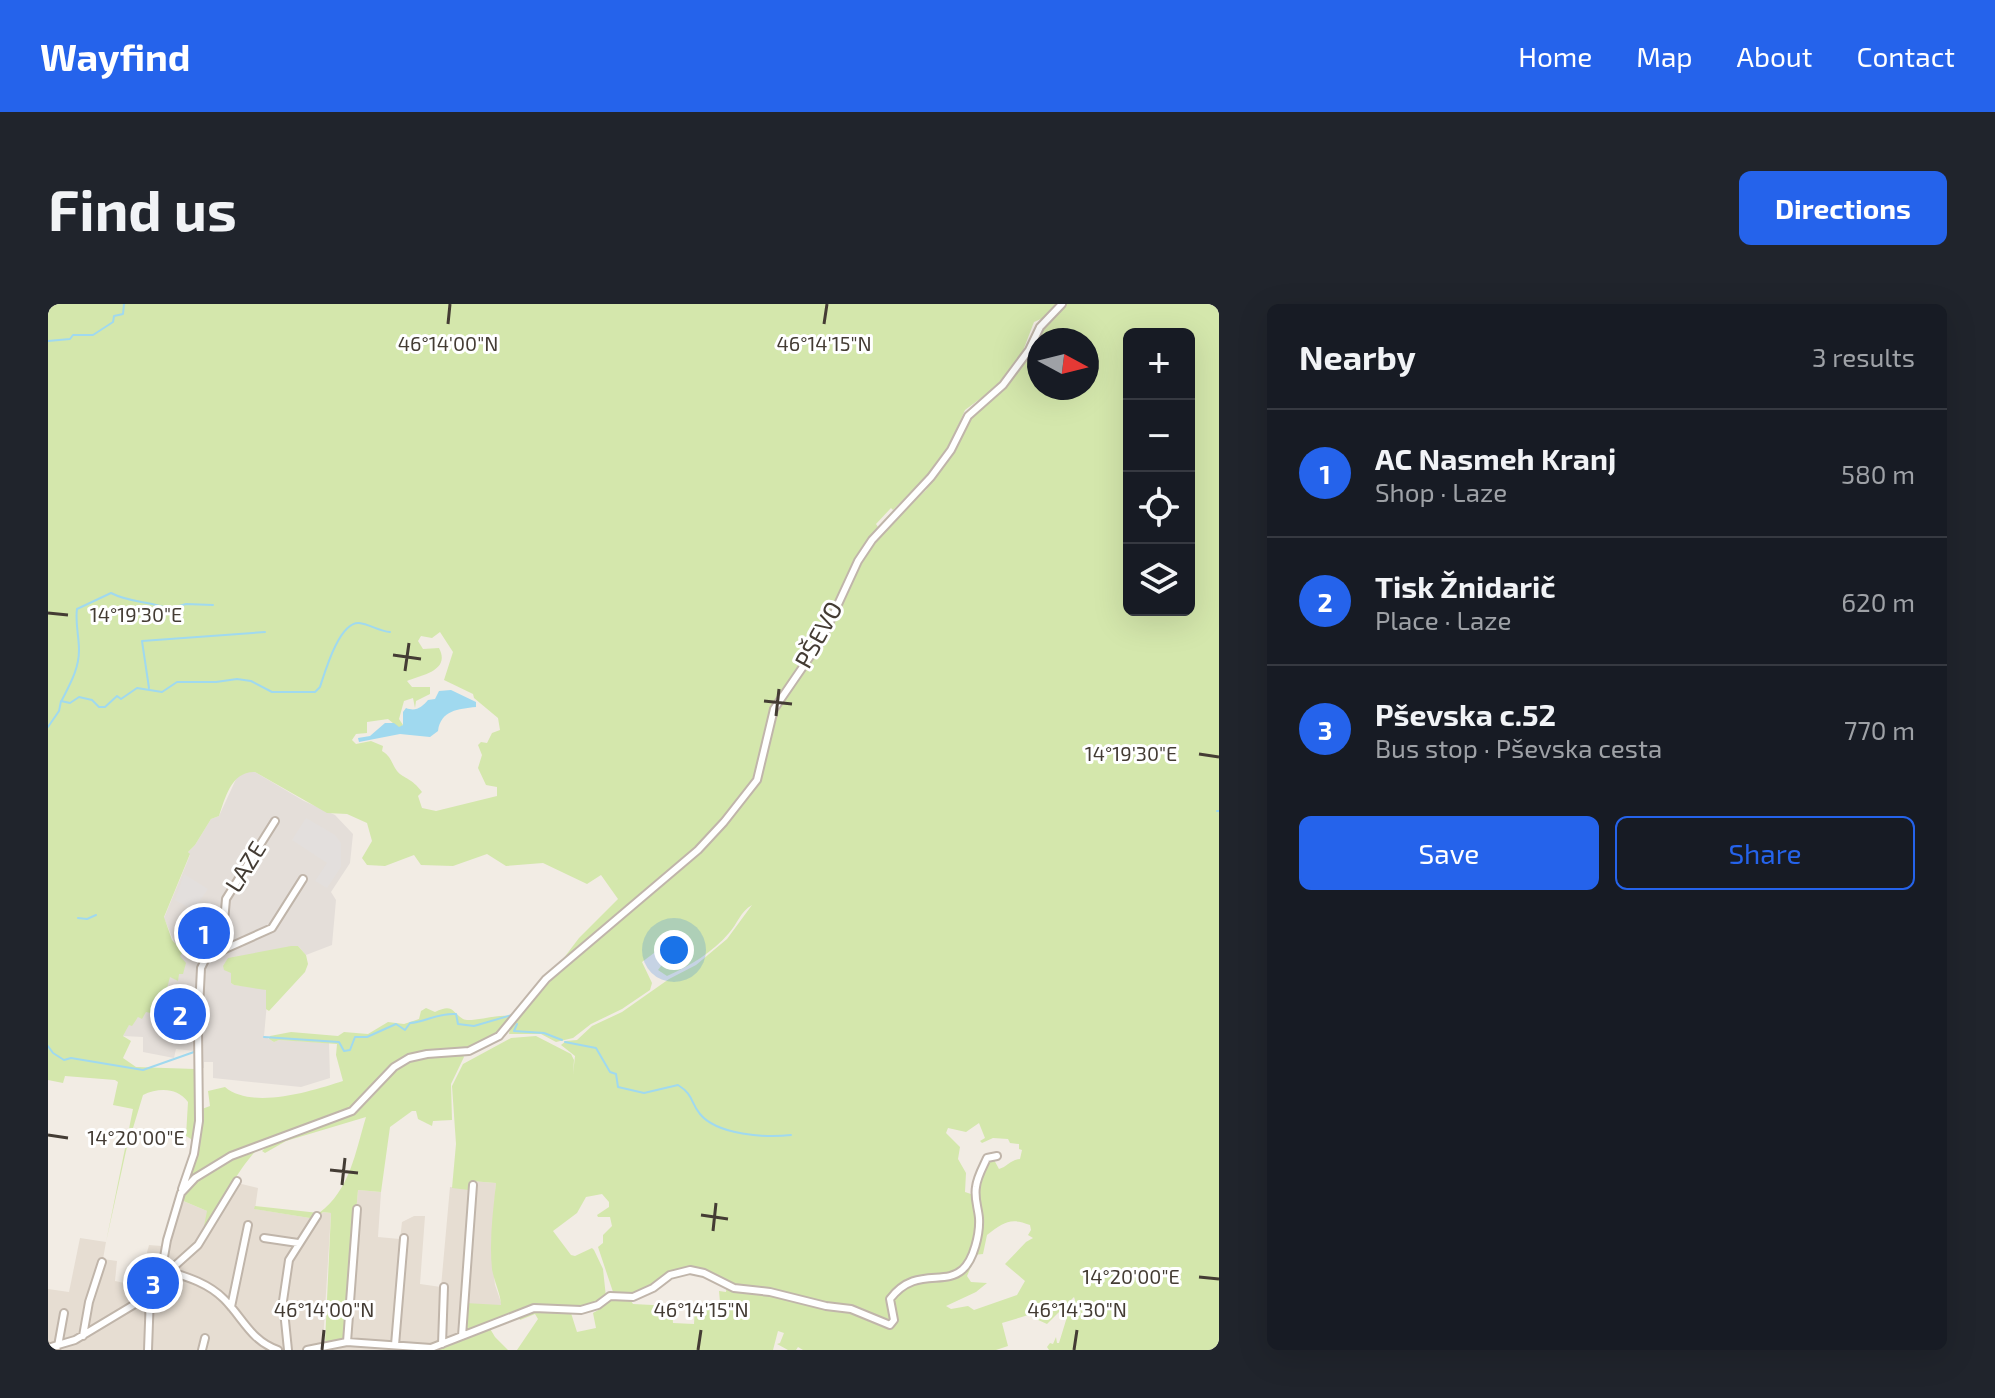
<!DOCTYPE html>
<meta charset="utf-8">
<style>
:root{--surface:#171b24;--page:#20242c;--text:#f1f3f6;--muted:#9ea1a6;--line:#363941;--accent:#2563eb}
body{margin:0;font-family:"Exo 2",sans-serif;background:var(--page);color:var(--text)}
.controls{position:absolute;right:24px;top:24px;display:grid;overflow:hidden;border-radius:12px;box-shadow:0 8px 32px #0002}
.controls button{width:72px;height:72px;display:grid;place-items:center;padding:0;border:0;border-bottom:2px solid var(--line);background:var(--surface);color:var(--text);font:40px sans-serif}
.compass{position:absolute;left:979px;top:24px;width:72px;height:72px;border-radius:50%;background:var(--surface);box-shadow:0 8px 32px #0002;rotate:97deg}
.you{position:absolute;left:626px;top:646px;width:28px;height:28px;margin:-20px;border:6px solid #fff;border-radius:50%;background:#1a73e8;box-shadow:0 0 0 12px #1a73e833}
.badge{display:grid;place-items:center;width:52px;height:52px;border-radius:50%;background:var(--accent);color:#fff;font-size:26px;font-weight:700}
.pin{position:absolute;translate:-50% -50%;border:4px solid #fff;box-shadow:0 2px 8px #0006}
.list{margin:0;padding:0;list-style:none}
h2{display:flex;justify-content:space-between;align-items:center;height:104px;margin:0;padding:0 32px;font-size:34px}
h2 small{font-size:26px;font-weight:400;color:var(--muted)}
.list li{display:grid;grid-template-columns:52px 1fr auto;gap:24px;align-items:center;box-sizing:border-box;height:128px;padding:0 32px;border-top:2px solid var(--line)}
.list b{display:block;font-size:30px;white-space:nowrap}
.list p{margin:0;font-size:26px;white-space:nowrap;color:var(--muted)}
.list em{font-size:26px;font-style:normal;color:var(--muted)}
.actions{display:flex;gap:16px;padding:24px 32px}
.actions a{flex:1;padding:18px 0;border:2px solid var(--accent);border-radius:12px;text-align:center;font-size:28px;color:var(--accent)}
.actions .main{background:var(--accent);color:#fff}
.icon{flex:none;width:44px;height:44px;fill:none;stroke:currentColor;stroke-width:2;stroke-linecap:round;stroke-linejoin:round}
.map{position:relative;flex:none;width:1171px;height:1046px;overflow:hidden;border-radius:12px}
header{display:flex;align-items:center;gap:48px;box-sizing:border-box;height:112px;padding:0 40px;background:var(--accent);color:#fff}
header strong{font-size:38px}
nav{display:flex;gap:44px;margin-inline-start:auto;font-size:28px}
.intro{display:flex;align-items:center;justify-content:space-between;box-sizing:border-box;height:192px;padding:0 48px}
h1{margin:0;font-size:56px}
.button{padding:20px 36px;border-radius:12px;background:var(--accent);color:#fff;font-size:28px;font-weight:700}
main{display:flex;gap:48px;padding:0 48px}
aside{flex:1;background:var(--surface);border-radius:12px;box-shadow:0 8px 32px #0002}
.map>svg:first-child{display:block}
.residential{fill:#e6ddd2}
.industrial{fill:#e4ded9}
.green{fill:#d4e7ac;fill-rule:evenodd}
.parking{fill:#e3dfdd}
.water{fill:#a0d9ef}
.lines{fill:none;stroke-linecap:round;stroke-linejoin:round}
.stream{stroke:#a0d9ef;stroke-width:2}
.minor-casing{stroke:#c0b5aa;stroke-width:10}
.minor{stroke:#fff;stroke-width:6}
.ticks{fill:none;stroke:#443c34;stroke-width:3}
.labels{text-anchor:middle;stroke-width:6;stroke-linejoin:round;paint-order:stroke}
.street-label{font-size:24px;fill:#443c34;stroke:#fff}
.ticks-label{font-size:20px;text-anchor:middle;fill:#443c34;stroke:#fff;stroke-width:6;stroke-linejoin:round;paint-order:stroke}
</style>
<header>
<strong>Wayfind</strong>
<nav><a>Home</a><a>Map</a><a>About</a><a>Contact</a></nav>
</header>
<div class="intro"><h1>Find us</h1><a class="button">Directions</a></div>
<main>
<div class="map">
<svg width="1171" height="1046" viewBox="0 0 1171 1046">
<rect width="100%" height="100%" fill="#f2ece4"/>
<path class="residential" d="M 422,877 L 448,879 L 443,945 L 447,981 L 454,1001 L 387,1046 L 0,1046 L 0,985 L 21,988 L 32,934 L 58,938 L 55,955 L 69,957 L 67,977 L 90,982 L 101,941 L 114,942 L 128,894 L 159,907 L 185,878 L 210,884 L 207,905 L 268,915 L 275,908 L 283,909 L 275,1037 L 297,1035 L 310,886 L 333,888 L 330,933 L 352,935 L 354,918 L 366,912 L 377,912 L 372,980 L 393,983 L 402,883 L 421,885 Z"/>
<path class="industrial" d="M 199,467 L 207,468 L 256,497 L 287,511 L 305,530 L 302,559 L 283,588 L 288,596 L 284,641 L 258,651 L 250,642 L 221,647 L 183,669 L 183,679 L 186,681 L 215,684 L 220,688 L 216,732 L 226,738 L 231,736 L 281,739 L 282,774 L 253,783 L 165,774 L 165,758 L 156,758 L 156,764 L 147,765 L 146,747 L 128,745 L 126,754 L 95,748 L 95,733 L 75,732 L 81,720 L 98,707 L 122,672 L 124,673 L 132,652 L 116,614 L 142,551 L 140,548 L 147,541 L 163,515 L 171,512 L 189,473 Z"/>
<path class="green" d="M 0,0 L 1010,0 L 995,14 L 986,18 L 973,52 L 964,64 L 944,86 L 917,106 L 902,140 L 888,162 L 845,206 L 843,204 L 828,220 L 830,223 L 807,254 L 776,324 L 760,352 L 722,405 L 709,463 L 701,483 L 650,541 L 512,659 L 531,634 L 570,595 L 553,571 L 539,580 L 495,559 L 458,562 L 439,550 L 405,562 L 373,561 L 366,551 L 337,562 L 319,561 L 314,554 L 324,537 L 319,519 L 299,510 L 279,509 L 207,468 C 183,467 177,495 171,512 L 163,515 L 147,541 L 140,548 L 142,550 L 116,613 L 124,636 L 135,648 L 132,652 L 138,659 L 135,670 L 131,670 L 130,677 L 122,673 L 112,711 L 98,708 L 94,715 L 90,713 L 84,722 L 81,721 L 75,732 L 83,737 L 75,754 L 88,763 L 147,765 L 147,838 L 144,847 L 143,835 L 138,832 L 140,798 C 129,783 110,784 95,791 L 78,847 L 58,938 L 85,805 L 65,801 L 70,778 L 67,776 L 17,772 L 15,779 L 0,776 ZM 392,328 L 405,348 L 396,376 L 425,390 L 426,394 L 450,414 L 452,426 L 444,429 L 439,439 L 433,438 L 430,441 L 434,451 L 430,464 L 438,481 L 449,483 L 449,492 L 388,507 L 374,504 L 370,492 L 374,488 C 364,474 356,475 349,467 C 343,459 344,453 334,447 L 335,442 L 323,437 L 308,440 L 304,436 L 308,430 L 319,429 L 319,418 L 340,415 L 351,424 L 355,421 L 351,415 L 356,397 L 365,394 L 367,404 L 368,397 L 382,390 L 382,383 L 364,383 L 359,377 C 373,371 403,367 391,344 L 375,345 L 370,337 L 373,332 L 384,334 Z
M 1018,0 L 1171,0 L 1171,1046 L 1001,1046 L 999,1043 L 1002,1039 L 1005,1040 L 1008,1033 L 1009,1039 L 1011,1039 L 1019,1013 L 1027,996 L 1026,993 L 999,1020 L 988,1015 L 987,1009 L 954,1019 L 960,1042 L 948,1046 L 755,1046 L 750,1043 L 748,1046 L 740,1046 L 729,1040 L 732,1039 L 736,1029 L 730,1027 L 725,1046 L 469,1046 L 490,1015 L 487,1010 L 472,1016 L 470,1011 C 489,1004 504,1007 523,1009 L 529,1028 L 548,1024 L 545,1009 L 552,1005 L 551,1002 L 562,995 L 583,997 L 585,1000 L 624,1002 L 625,1019 L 646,1020 L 647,1002 L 672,998 L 671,987 L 678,988 L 679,979 C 670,974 661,966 650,964 C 618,958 599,996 566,991 L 550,943 L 555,939 L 555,931 L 564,922 L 562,913 L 550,913 L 549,911 L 561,903 L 561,898 L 554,890 L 538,893 L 529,909 L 505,927 L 523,951 L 527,952 L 544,944 L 546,946 L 555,965 L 558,993 C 531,1015 511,997 483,1003 C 461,1009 439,1020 417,1029 L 417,999 L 453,1001 C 453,991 446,977 444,965 C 441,937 445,908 448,879 L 423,877 L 421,886 L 404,884 L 408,840 L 404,782 L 415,760 L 463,734 L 488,732 L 523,750 L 526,756 L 525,770 L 527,752 L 513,741 L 518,737 L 529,736 L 544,722 L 574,708 L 621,675 L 648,661 L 679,635 L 704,601 C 692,608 690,619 681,629 C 665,648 642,662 619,672 L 610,666 L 628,642 L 622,637 L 594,658 L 604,679 L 602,686 L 574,705 L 543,720 L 525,734 L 508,738 L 493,730 L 461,730 L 462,724 L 513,665 L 649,551 L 701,493 L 715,467 L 721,430 L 728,407 L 782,328 L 816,253 L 844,219 L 878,186 L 903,152 L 921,117 L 969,69 L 1000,16 ZM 1081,30 L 1141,30 L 1141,306 L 1081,306 ZM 998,32 L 999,36 L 1039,36 L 1039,84 L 991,84 L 991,48 L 983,57 L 991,45 L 991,36 L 996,36 ZM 931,819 L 937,834 L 932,837 L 934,839 L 945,834 L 960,835 L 962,839 L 971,840 L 971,845 L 974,846 L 972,855 C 962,856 959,863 951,865 L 945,854 L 940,856 C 922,886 934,890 932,919 C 931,930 928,940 925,951 L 935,950 L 939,931 C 955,919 962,913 982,921 L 983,926 L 980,931 L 985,934 L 978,938 L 957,960 L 977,977 L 969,991 L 926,1006 L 920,1002 L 903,1005 L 898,1002 L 928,988 L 939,979 L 923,978 L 919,972 L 925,958 L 922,957 C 907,984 868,965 843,995 C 847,967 890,977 909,968 C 924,961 930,931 930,916 C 930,908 927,899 926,891 L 917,888 L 918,869 L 910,855 L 912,843 L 898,829 L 900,824 L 918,828 Z
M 243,642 L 250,642 L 258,651 L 260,660 L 257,668 L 221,707 L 218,705 L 218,686 L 186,681 L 183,679 L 183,669 L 176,666 L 175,662 L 180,654 Z
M 378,704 L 387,708 C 405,699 404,708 415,715 C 422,719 449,710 460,712 L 460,717 C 426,759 403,736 365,750 C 346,756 322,790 304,802 C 281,819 249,821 224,834 C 196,849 176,897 158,923 L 156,922 L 159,907 L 133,896 L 151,845 L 154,805 L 162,802 L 160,787 L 177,783 C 204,806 264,787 295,777 L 288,751 L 289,740 L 231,736 L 226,738 L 221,735 L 222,732 L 243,728 L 290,732 L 296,728 L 320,730 L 340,718 L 356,720 L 371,715 L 373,707 Z
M 381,752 L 415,751 L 416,753 L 403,780 L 404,816 L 385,817 L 384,822 L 370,815 L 368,807 L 364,807 L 342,823 L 333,888 L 310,886 L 297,1035 L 277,1039 L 283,909 L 275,908 L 268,915 L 206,905 L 207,902 L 271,909 C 302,886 307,849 318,813 L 238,837 L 217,849 L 214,847 L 222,840 C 249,830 279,822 304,809 C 338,790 333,764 381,752 Z
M 441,1023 L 447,1033 L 460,1046 L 387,1046 Z"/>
<path class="parking" d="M 258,514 L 287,531 L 293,539 L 293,563 L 279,584 L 267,577 L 279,559 L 244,536 Z
M 136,570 L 160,585 L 145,606 L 127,596 Z"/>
<path class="water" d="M 403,386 L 428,398 L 428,403 C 410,405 393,406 390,427 L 382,433 L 352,430 L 311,438 L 310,434 L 322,432 L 337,419 L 346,419 L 351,423 L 355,421 L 355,408 L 358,404 C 368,408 374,403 380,396 L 387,395 L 391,387 Z"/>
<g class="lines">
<path class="stream" d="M 0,37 L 22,35 L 25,31 L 45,31 L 65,18 L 66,12 L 75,10 L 76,0
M 101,384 L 94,337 L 217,328
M 14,396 C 22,380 31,365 31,346 C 31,332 27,319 29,305 L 63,289 C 82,299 102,297 121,305 L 138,300 L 165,301
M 0,423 L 11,407 L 13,397 L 22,399 L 31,393 L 44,396 L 51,403 L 57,403 L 69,392 L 73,395 L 89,384 L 114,388 L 129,378 L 168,378 L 189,375 L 203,377 L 224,388 L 267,388 L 272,383 C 277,368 291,318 311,319 C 321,320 331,327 342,328
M 1169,507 L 1171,507
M 30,614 L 39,615 L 48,611
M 469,720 L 466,727 L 496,729 L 514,736
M 216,733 L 291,738 L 296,747 L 302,746 L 307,733 L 319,733 L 348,720 L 357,726 L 362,719 C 378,718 388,709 408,710 L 410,720 L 426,722 L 464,711
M 517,738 L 548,744 L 562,768 L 568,770 L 570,783 L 596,789 L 630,781 C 646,791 642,798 652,810 C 669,831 718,834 743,831
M 0,742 L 5,749 L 16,756 L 23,754 L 95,766 L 146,748"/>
<defs>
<path id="minor" d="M 157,654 L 224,624 L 255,575
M 134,885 L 146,850 L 151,817 L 150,725 L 153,664 L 176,618 L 178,595 L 227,517
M 216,934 L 250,939
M 114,965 C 136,972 159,978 176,995 C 195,1014 203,1037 230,1046
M 121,967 L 150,941 L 189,877
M 183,1003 L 200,921
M 35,1032 L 41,998 L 54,958
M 414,1032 L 425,881
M 299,1038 L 309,905
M 394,1040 L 396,983
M 347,1041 L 356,934
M 10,1042 L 16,1009
M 0,1044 L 27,1036 L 102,991
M 100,1046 L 102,991 L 113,970 L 119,936 L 133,889 L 147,874 L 183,852 L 304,807 L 346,763 L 361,754 L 379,750 L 421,747 L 451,732 L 498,675 L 650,546 L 676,518 L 709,476 L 726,405 L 774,335 L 810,257 L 824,236 L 883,173 L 903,146 L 920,112 L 955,81 L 981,46 L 992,23 L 1014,0
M 154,1046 L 157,1034
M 240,1046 L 235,997 L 241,956 L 269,912
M 259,1046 L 299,1038 L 383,1044 L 486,1004 L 533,1006 L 550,1001 L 562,992 L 585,993 L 605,984 L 622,971 L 642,966 L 656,969 L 686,984 L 722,988 L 778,1002 L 803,1005 L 842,1021 L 846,1016 L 842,995 C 867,962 896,982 914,966 C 926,956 932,929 931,914 C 930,903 926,894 928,883 C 929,873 935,863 939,854 L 949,852"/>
</defs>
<use href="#minor" class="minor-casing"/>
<use href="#minor" class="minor"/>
</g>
<path class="ticks" d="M 400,20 L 402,0M 776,20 L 779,0M 0,309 L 20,311M 345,351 L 373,355M 357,367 L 361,339M 716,397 L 744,400M 728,412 L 731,385M 1151,450 L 1171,453M 0,831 L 20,834M 282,866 L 310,869M 294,881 L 297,854M 653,911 L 680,915M 665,927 L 668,899M 1151,973 L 1171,975M 274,1046 L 276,1026M 650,1046 L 653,1026M 1026,1046 L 1029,1026"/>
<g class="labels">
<g class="street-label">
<text transform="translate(771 331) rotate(-61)" y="8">PŠEVO</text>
<text transform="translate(198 563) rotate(-58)" y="8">LAZE</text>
</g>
</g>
<g class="ticks-label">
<text x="400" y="47">46°14'00"N</text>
<text x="776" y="47">46°14'15"N</text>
<text x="88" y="318">14°19'30"E</text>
<text x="1083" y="457">14°19'30"E</text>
<text x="88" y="841">14°20'00"E</text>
<text x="1083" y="980">14°20'00"E</text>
<text x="276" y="1013">46°14'00"N</text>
<text x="653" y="1013">46°14'15"N</text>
<text x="1029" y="1013">46°14'30"N</text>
</g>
</svg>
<div class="controls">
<button>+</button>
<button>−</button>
<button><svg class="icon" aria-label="locate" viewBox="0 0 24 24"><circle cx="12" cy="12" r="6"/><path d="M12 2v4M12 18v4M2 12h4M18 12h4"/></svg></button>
<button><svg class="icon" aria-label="layers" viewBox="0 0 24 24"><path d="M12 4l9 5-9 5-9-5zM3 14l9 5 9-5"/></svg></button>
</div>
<svg class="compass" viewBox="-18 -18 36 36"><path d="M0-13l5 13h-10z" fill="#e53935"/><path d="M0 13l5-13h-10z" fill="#9ea1a6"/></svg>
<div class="you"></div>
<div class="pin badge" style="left:156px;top:629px">1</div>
<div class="pin badge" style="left:132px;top:710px">2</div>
<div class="pin badge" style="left:105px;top:979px">3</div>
</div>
<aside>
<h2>Nearby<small>3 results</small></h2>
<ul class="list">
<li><span class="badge">1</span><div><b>AC Nasmeh Kranj</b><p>Shop · Laze</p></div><em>580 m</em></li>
<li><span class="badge">2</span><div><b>Tisk Žnidarič</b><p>Place · Laze</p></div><em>620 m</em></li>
<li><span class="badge">3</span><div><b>Pševska c.52</b><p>Bus stop · Pševska cesta</p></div><em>770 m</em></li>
</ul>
<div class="actions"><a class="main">Save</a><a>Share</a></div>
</aside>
</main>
